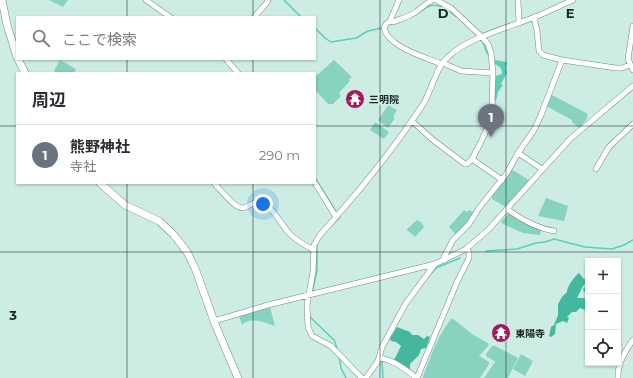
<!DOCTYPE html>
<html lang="ja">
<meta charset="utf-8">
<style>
:root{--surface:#fff;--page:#f2f2f3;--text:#2b2b33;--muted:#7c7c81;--line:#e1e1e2;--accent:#db2777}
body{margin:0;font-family:Montserrat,"Noto Sans JP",sans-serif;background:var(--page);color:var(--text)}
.controls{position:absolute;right:12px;bottom:12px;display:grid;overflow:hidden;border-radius:0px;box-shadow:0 1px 3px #0004}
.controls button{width:36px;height:36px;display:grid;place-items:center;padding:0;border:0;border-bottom:1px solid var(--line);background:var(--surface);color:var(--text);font:20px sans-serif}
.you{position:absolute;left:263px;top:204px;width:14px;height:14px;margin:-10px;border:3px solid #fff;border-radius:50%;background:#1a73e8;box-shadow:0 0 0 6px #1a73e833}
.badge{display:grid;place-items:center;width:26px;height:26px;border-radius:50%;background:var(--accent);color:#fff;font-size:13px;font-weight:700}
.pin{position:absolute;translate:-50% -33px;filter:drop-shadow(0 1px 2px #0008)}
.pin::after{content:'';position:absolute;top:21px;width:14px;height:12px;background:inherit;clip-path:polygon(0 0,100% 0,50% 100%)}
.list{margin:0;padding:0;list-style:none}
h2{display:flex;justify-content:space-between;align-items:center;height:52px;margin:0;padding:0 16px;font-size:17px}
h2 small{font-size:13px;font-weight:400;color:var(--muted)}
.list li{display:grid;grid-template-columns:26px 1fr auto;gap:12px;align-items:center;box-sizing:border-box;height:60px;padding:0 16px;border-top:1px solid var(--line)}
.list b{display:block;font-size:15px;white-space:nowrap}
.list p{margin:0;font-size:13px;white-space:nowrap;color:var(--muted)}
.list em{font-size:13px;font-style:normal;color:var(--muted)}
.icon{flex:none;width:22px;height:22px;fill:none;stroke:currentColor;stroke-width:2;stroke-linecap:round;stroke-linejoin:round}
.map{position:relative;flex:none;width:633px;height:378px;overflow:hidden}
.search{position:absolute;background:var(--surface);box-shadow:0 1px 3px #0004;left:16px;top:16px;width:300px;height:44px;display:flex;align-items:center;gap:10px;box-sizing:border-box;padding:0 14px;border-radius:0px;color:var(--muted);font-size:15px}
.panel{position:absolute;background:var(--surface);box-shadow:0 1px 3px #0004;left:16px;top:72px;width:300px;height:112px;border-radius:0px}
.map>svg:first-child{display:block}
.green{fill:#87d3c0}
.forest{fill:#44b89f}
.water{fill:#5dceb5}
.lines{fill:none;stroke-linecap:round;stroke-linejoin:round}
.stream{stroke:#5dceb5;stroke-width:1.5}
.street-casing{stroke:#6d8b82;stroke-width:6}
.secondary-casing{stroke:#6d8b82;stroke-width:8}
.street{stroke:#fff;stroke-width:5}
.secondary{stroke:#fff;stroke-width:7}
.grid{fill:none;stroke:#1a2623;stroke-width:1;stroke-opacity:0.55}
.labels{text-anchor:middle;stroke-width:4;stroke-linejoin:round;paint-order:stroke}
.poi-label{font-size:10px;font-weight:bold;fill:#1a2623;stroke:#cdede4;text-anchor:start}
.grid-label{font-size:13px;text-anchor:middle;font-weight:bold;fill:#1a2623;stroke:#cdede4;stroke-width:4;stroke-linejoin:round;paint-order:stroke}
</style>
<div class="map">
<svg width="633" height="378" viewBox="0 0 633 378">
<rect width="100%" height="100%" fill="#cdede4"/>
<path class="green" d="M 49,0 L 68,0 L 63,7 Z
M 60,60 L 76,69 L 74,73 L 57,73 L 54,71 Z
M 334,60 L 352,77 L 349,79 L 350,81 L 339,93 L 341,96 L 333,104 L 328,104 L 315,90 L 315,77 Z
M 550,94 L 588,114 L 586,120 L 579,128 L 572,122 L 572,120 L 546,106 Z
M 388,105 L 397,110 L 393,117 L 395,118 L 388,128 L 378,120 Z
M 375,122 L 389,132 L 384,139 L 370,130 Z
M 511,169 L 529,180 L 506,206 L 504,206 L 492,199 L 492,196 Z
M 546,198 L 568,206 L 564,221 L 538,216 Z
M 464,210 L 467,212 L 469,210 L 475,213 L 469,222 L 456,235 L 449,227 Z
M 509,213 L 523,222 L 541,231 L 540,235 L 523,233 L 503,224 L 501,222 Z
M 417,220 L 421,222 L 424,227 L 415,237 L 407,230 L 407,229 Z
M 270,307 L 275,326 C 265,323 250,316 242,325 L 239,316 Z
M 452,318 L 472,334 L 488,343 L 489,345 L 479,356 L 489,362 L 489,364 L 480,378 L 423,378 L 423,376 C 431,356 438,334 452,318 Z
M 492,346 L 495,346 L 518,358 L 508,378 L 484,378 L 495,362 L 499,364 L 486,356 L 486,354 Z
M 521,354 L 533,361 L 525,376 L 513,369 Z"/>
<path class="forest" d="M 579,273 L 584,279 L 588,279 L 588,295 L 584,292 L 583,289 L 587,285 L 585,284 L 583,286 L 577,298 L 588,298 L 588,315 L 586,314 L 585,310 L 580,308 L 576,312 L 572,312 L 567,317 L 569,318 L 567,323 L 563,321 L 556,324 L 555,334 L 551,337 L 549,336 L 551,327 L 554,325 L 558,315 L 558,304 L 562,297 L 567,292 C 567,286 575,276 579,273 Z
M 397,327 L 410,332 L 412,335 L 418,335 L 424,339 L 427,336 L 430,337 L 426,348 L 421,349 L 419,355 L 410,364 L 410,371 L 394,360 L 401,346 L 396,342 L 391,341 L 390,339 Z"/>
<path class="water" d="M 495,60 L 507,62 L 506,68 L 507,73 L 501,84 L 503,85 L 498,92 L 496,101 L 494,100 L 496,76 L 502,74 C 502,68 500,67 495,64 Z"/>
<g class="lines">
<path class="stream" d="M 284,0 L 301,17
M 416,15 C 420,12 423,9 427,7 C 437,1 449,11 457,17
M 315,28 L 325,38 L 331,42 L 356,38 L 368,31 L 382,28
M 482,40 L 487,53 L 490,56
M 315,178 L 335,210
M 333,224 L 340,217
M 486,251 L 517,249 L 536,243 L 545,242 L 554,239 L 585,247 L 612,249 L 624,245 L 633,240
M 428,277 L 436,268 L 460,258
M 312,293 L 317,270 L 317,244
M 310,317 L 334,340 L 338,351
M 339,357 L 341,368 L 346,378
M 382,361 L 383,378"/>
<defs>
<path id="street" d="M 146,0 L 170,17
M 433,0 C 426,3 423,7 417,11 C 411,16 401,19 393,22 L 390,21 L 386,24 L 384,28 C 388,47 425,57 441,64
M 436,0 L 451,8 L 482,37 L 488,44 L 491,53 L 493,73 L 492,100 L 494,113 L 480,144 L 472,159
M 518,0 L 519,23
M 254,17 L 266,4 L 268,0
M 534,17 L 537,31 L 539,51 L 543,55 L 562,60 L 616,68 L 622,68 L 630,65
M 390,21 L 399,0
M 633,26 L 628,59 L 633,70
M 226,59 L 238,73
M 443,63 L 461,71 L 493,73
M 412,121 L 433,140 L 465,164 L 467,164 L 472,159 L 502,180
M 518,153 L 542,169
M 596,169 L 609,147 L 633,124
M 214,183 C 220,189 235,209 243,208 C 246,207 254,203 258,201 C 274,206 279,223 290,234 C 297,241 306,246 314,250
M 315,183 L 336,217 L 320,235 L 314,245 L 313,272 L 307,305 L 308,327 L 312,336 L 331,346 L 362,378
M 507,209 C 522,220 536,228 554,231
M 336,217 C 367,182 396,145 422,106 C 432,91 435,68 449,56 C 468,38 507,28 532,18 C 546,13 559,6 573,0
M 445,260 L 444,257 L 453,240 L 469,224 L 479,208 L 507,173 L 518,153 L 534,130 L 541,115 L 562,60
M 214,321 L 268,305 L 435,264 L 466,249 L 488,230 L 570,139 L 633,86
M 379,358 C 393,359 406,370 417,378
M 366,378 L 378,361 L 382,347 L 406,303 L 435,264
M 417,378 L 457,282 L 469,258 L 469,252 L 466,249
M 618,378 C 617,364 625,351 633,340"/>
<path id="secondary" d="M 2,0 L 7,25 L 17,57
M 18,59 L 25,73
M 100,183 L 125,205 L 159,221 L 174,235 L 187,252 L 195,268 L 215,324 L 238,378"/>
</defs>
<use href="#street" class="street-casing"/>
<use href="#secondary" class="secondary-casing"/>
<use href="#street" class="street"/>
<use href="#secondary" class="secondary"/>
</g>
<path class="grid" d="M 127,0 L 127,17M 253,0 L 253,17M 380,0 L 380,378M 506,0 L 506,378M 127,59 L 127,73M 253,59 L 253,73M 0,126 L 17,126M 315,126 L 633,126M 127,183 L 127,378M 253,183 L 253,378M 0,252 L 633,252"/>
<defs>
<symbol id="temple-disc" viewBox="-11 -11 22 22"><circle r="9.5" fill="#a3185f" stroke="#cdede4"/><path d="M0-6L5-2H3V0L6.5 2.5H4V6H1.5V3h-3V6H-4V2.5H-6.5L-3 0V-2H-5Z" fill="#fff"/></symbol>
</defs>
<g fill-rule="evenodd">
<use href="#temple-disc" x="344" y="88" width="22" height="22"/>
<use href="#temple-disc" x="490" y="322" width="22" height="22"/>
</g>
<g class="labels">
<g class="poi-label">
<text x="369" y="103">三明院</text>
<text x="515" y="337">東陽寺</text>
</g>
</g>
<g class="grid-label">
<text x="443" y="18">D</text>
<text x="570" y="18">E</text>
<text x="13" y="320">3</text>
</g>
</svg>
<div class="controls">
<button>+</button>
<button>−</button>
<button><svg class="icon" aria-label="locate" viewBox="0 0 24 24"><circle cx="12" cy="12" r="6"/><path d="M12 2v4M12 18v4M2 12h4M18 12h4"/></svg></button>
</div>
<div class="you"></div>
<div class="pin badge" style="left:491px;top:137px;background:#6b7280">1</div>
<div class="search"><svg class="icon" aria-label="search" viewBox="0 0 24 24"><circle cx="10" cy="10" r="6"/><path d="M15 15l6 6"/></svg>ここで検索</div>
<section class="panel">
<h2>周辺<small></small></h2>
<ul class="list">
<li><span class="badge" style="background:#6b7280">1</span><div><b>熊野神社</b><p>寺社</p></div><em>290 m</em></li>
</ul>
</section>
</div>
